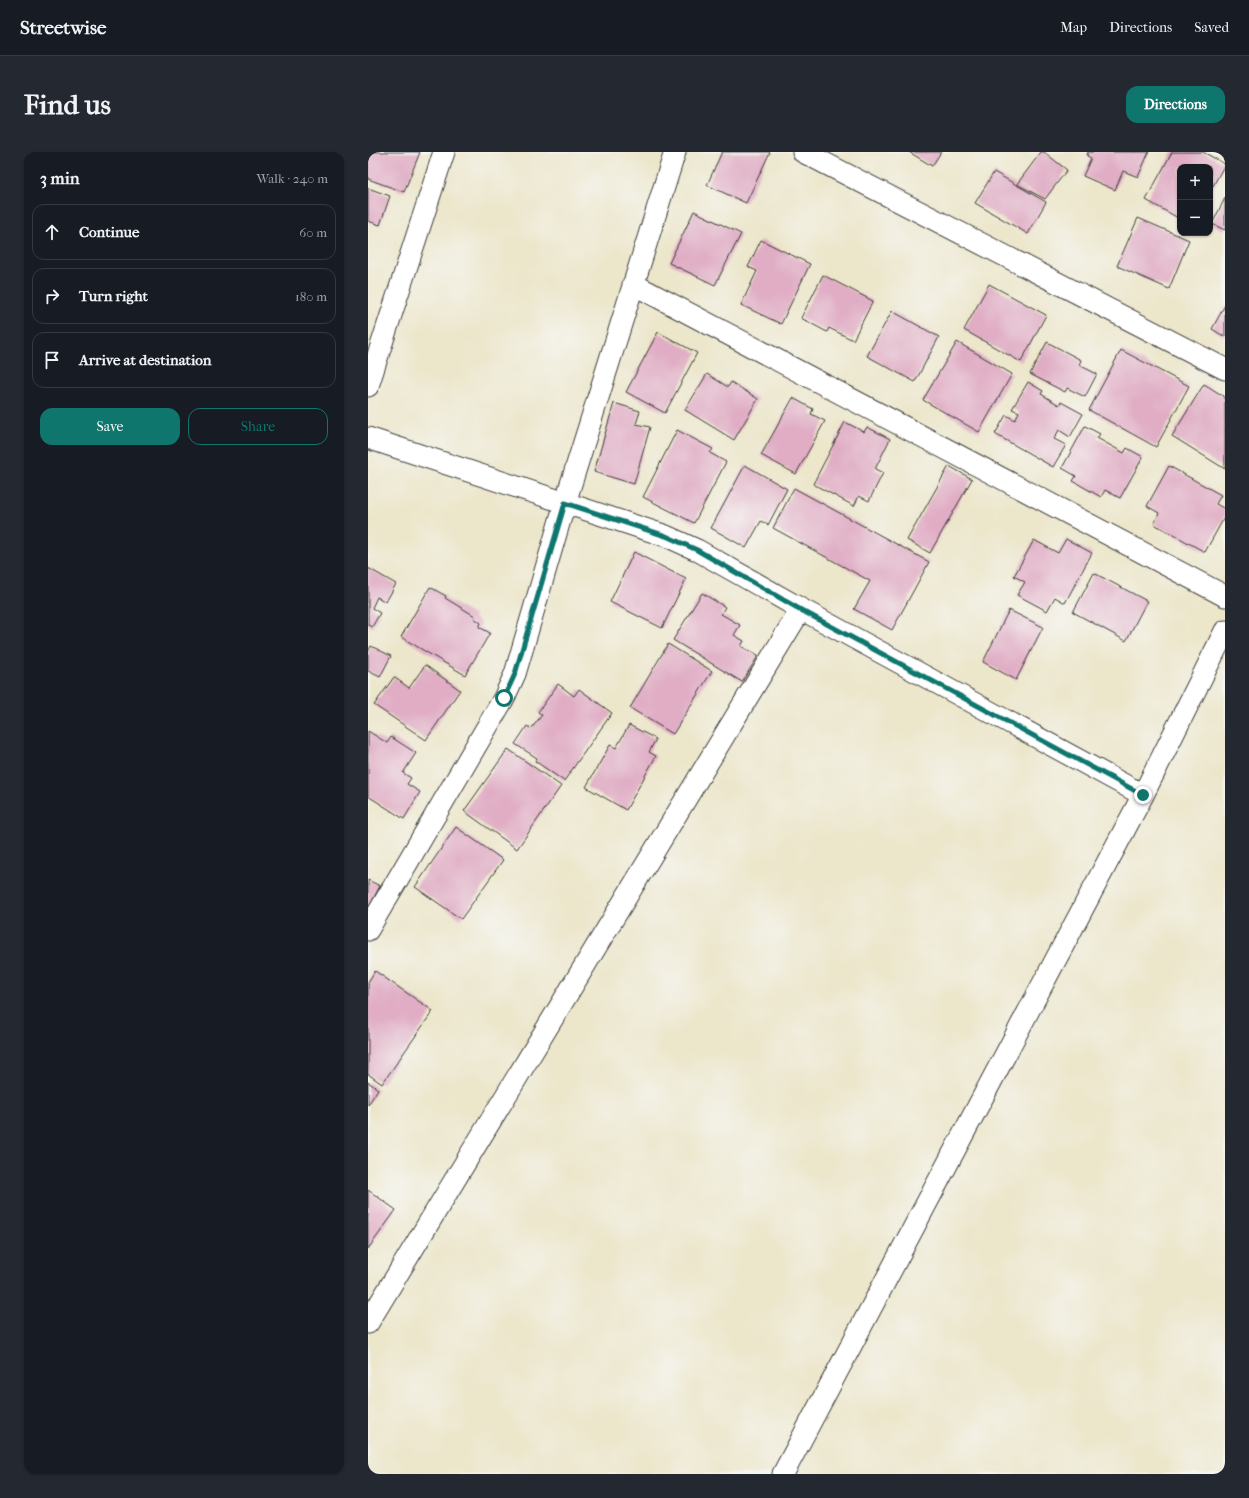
<!DOCTYPE html>
<meta charset="utf-8">
<style>
:root{--surface:#171b24;--page:#242831;--text:#f1f3f6;--muted:#9ea1a6;--line:#363941;--accent:#0f766e}
body{margin:0;font-family:"IM FELL French Canon",serif;background:var(--page);color:var(--text)}
.controls{position:absolute;right:12px;top:12px;display:grid;overflow:hidden;border-radius:8px;box-shadow:0 1px 3px #0004}
.controls button{width:36px;height:36px;display:grid;place-items:center;padding:0;border:0;border-bottom:1px solid var(--line);background:var(--surface);color:var(--text);font:20px sans-serif}
.stop{position:absolute;width:12px;height:12px;margin:-9px;border:3px solid #0f766e;border-radius:50%;background:#fff}
.stop.end{background:#0f766e;border-color:#fff;box-shadow:0 1px 4px #0008}
.list{margin:0;padding:0;list-style:none}
h2{display:flex;justify-content:space-between;align-items:center;height:52px;margin:0;padding:0 16px;font-size:17px}
h2 small{font-size:13px;font-weight:400;color:var(--muted)}
.list li{display:grid;grid-template-columns:26px 1fr auto;gap:12px;align-items:center;box-sizing:border-box;height:56px;margin:0 8px 8px;padding:0 8px;border:1px solid var(--line);border-radius:12px}
.list b{display:block;font-size:15px;white-space:nowrap}
.list em{font-size:13px;font-style:normal;color:var(--muted)}
.actions{display:flex;gap:8px;padding:12px 16px}
.actions a{flex:1;padding:9px 0;border:1px solid var(--accent);border-radius:12px;text-align:center;font-size:14px;color:var(--accent)}
.actions .main{background:var(--accent);color:#fff}
.icon{flex:none;width:22px;height:22px;fill:none;stroke:currentColor;stroke-width:2;stroke-linecap:round;stroke-linejoin:round}
.map{position:relative;flex:none;width:857px;height:1322px;overflow:hidden;border-radius:12px}
header{display:flex;align-items:center;gap:24px;box-sizing:border-box;height:56px;padding:0 20px;background:var(--surface);border-bottom:1px solid var(--line)}
header strong{font-size:19px}
nav{display:flex;gap:22px;margin-inline-start:auto;font-size:14px}
.intro{display:flex;align-items:center;justify-content:space-between;box-sizing:border-box;height:96px;padding:0 24px}
h1{margin:0;font-size:28px}
.button{padding:10px 18px;border-radius:12px;background:var(--accent);color:#fff;font-size:14px;font-weight:700}
main{display:flex;gap:24px;padding:0 24px}
aside{flex:1;background:var(--surface);border-radius:12px;box-shadow:0 1px 3px #0004}
.map>svg:first-child{display:block}
.building{fill:#e0adc5}
.lines{fill:none;stroke-linecap:round;stroke-linejoin:round}
.minor-casing{stroke:#3b3a36;stroke-width:23}
.minor{stroke:#fff;stroke-width:21}
.route{stroke:#0f766e;stroke-width:5}
</style>
<header>
<strong>Streetwise</strong>
<nav><a>Map</a><a>Directions</a><a>Saved</a></nav>
</header>
<div class="intro"><h1>Find us</h1><a class="button">Directions</a></div>
<main>
<aside>
<h2>3 min<small>Walk · 240 m</small></h2>
<ul class="list">
<li><svg class="icon" aria-label="ahead" viewBox="0 0 24 24"><path d="M12 20V5M6 11l6-6 6 6"/></svg><div><b>Continue</b></div><em>60 m</em></li>
<li><svg class="icon" aria-label="right" viewBox="0 0 24 24"><path d="M7 20v-9h11M14 6l5 5-5 5"/></svg><div><b>Turn right</b></div><em>180 m</em></li>
<li><svg class="icon" aria-label="arrive" viewBox="0 0 24 24"><path d="M6 21V4h12l-3 4 3 4H6"/></svg><div><b>Arrive at destination</b></div></li>
</ul>
<div class="actions"><a class="main">Save</a><a>Share</a></div>
</aside>
<div class="map">
<svg width="857" height="1322" viewBox="0 0 857 1322">
<rect width="100%" height="100%" fill="#f6f6f2"/>
<filter id="ink" filterUnits="userSpaceOnUse"><feTurbulence type="fractalNoise" baseFrequency=".025" numOctaves="2"/><feDisplacementMap in="SourceGraphic" scale="8" xChannelSelector="R" yChannelSelector="G"/><feConvolveMatrix kernelMatrix="1 2 1 2 8 2 1 2 1" color-interpolation-filters="sRGB"/></filter>
<filter id="wash" filterUnits="userSpaceOnUse"><feTurbulence type="fractalNoise" baseFrequency=".012" numOctaves="4" result="noise"/><feDisplacementMap in="SourceGraphic" scale="16" xChannelSelector="R" yChannelSelector="G"/><feGaussianBlur stdDeviation="0.9" result="paint"/><feColorMatrix in="noise" values="0 0 0 0 0 0 0 0 0 0 0 0 0 0 0 0 0 1.4 0 .05"/><feComposite in="paint" operator="in"/></filter>
<g filter="url(#wash)">
<rect width="100%" height="100%" fill="#ece6cb"/>
<g id="blocks">
<path class="building" d="M 0,0 L 52,0 L 36,40 L 0,27 Z
M 354,0 L 402,0 L 378,51 L 339,33 Z
M 541,0 L 573,0 L 564,14 Z
M 673,0 L 676,0 L 699,18 L 677,47 L 649,32 Z
M 720,0 L 781,0 L 770,25 L 755,19 L 747,38 L 715,24 L 723,6 L 719,4 Z
M 804,0 L 835,0 L 857,12 L 845,34 L 842,33 L 842,15 L 812,15 L 812,67 L 778,48 Z
M 626,20 L 678,50 L 660,82 L 607,51 Z
M 0,36 L 22,44 L 12,73 L 0,69 Z
M 857,46 L 857,78 L 844,72 Z
M 326,59 L 373,82 L 347,133 L 301,111 Z
M 770,66 L 821,88 L 801,137 L 749,114 Z
M 393,88 L 442,112 L 413,172 L 373,153 L 389,119 L 380,115 Z
M 455,123 L 505,149 L 485,188 L 461,176 L 459,180 L 433,166 Z
M 621,132 L 678,163 L 653,210 L 596,178 Z
M 857,153 L 857,185 L 844,177 Z
M 524,159 L 571,185 L 547,230 L 499,204 Z
M 290,180 L 329,201 L 297,261 L 258,240 Z
M 589,190 L 644,222 L 611,280 L 555,248 Z
M 679,190 L 713,208 L 711,213 L 729,222 L 717,245 L 699,236 L 697,240 L 662,222 Z
M 753,198 L 821,234 L 788,295 L 721,258 Z
M 339,222 L 360,235 L 363,230 L 390,247 L 366,288 L 317,258 Z
M 660,230 L 675,239 L 673,242 L 691,253 L 693,250 L 715,262 L 702,285 L 691,278 L 686,287 L 698,293 L 685,315 L 627,282 L 638,263 L 647,268 L 651,260 L 644,257 Z
M 836,232 L 857,245 L 857,317 L 804,284 Z
M 425,246 L 445,257 L 443,262 L 457,269 L 428,322 L 393,303 Z
M 246,251 L 272,259 L 268,272 L 282,275 L 266,332 L 226,320 Z
M 477,270 L 496,280 L 499,275 L 522,287 L 507,317 L 515,321 L 501,349 L 491,344 L 486,354 L 445,332 Z
M 717,274 L 732,282 L 729,286 L 756,301 L 759,296 L 775,305 L 752,346 L 737,338 L 733,345 L 705,329 L 708,324 L 694,316 Z
M 309,278 L 345,297 L 342,301 L 358,310 L 326,371 L 275,345 Z
M 377,313 L 419,337 L 400,373 L 393,369 L 378,396 L 343,376 Z
M 581,314 L 604,327 L 562,401 L 539,388 Z
M 801,314 L 853,343 L 848,352 L 857,357 L 857,364 L 837,400 L 786,372 L 791,361 L 779,354 Z
M 426,336 L 561,410 L 524,478 L 486,457 L 502,429 L 405,376 Z
M 698,387 L 724,401 L 697,451 L 687,445 L 679,459 L 649,443 L 657,430 L 646,424 L 666,388 L 690,401 Z
M 266,400 L 318,427 L 294,476 L 242,450 Z
M 0,416 L 28,432 L 18,450 L 9,445 L 4,456 L 12,461 L 4,475 L 0,473 Z
M 726,421 L 779,449 L 758,489 L 705,460 Z
M 62,435 L 78,444 L 77,446 L 107,464 L 106,466 L 113,471 L 111,475 L 122,481 L 97,523 L 33,485 Z
M 334,441 L 357,455 L 353,462 L 372,473 L 366,483 L 376,489 L 373,494 L 390,504 L 374,530 L 305,488 Z
M 641,458 L 675,475 L 648,528 L 615,510 Z
M 300,492 L 344,519 L 305,582 L 262,556 Z
M 3,494 L 23,504 L 12,525 L 0,519 L 0,500 Z
M 57,513 L 92,538 L 58,588 L 6,553 L 26,525 L 41,536 Z
M 190,532 L 206,544 L 211,537 L 244,561 L 196,629 L 167,609 L 169,606 L 147,592 L 159,574 L 163,577 L 174,563 L 170,560 Z
M 261,573 L 288,587 L 281,600 L 288,604 L 258,658 L 218,635 L 242,593 L 248,596 Z
M 0,579 L 19,591 L 23,585 L 48,601 L 35,621 L 43,626 L 39,632 L 52,640 L 36,667 L 0,644 Z
M 140,597 L 193,634 L 149,697 L 96,659 Z
M 88,675 L 135,708 L 93,767 L 47,735 Z
M 0,728 L 12,734 L 0,757 Z
M 7,819 L 65,859 L 14,932 L 0,922 L 0,830 Z
M 0,930 L 10,937 L 0,953 Z
M 0,1038 L 28,1058 L 0,1097 Z"/>
</g>
</g>
<g filter="url(#ink)">
<use href="#blocks" fill-opacity="0" stroke="#3b3a36" stroke-width="1"/>
<g class="lines">
<defs>
<path id="minor" d="M 435,0 L 857,217
M 265,132 L 857,444
M 0,234 L 76,0
M 0,286 L 298,384 L 329,398 L 433,457 L 775,643
M 0,778 L 136,546 L 147,522 L 197,351 L 307,0
M 0,1171 L 433,457
M 415,1322 L 775,643 L 857,479"/>
</defs>
<use href="#minor" class="minor-casing"/>
<use href="#minor" class="minor"/>
</g>
</g>
<g class="lines" filter="url(#ink)">
<path class="route" d="M 136,546 L 147,522 L 197,351 L 298,384 L 329,398 L 433,458 L 775,643"/>
</g>
</svg>
<div class="controls">
<button>+</button>
<button>−</button>
</div>
<div class="stop" style="left:136px;top:546px"></div>
<div class="stop end" style="left:775px;top:643px"></div>
</div>
</main>
